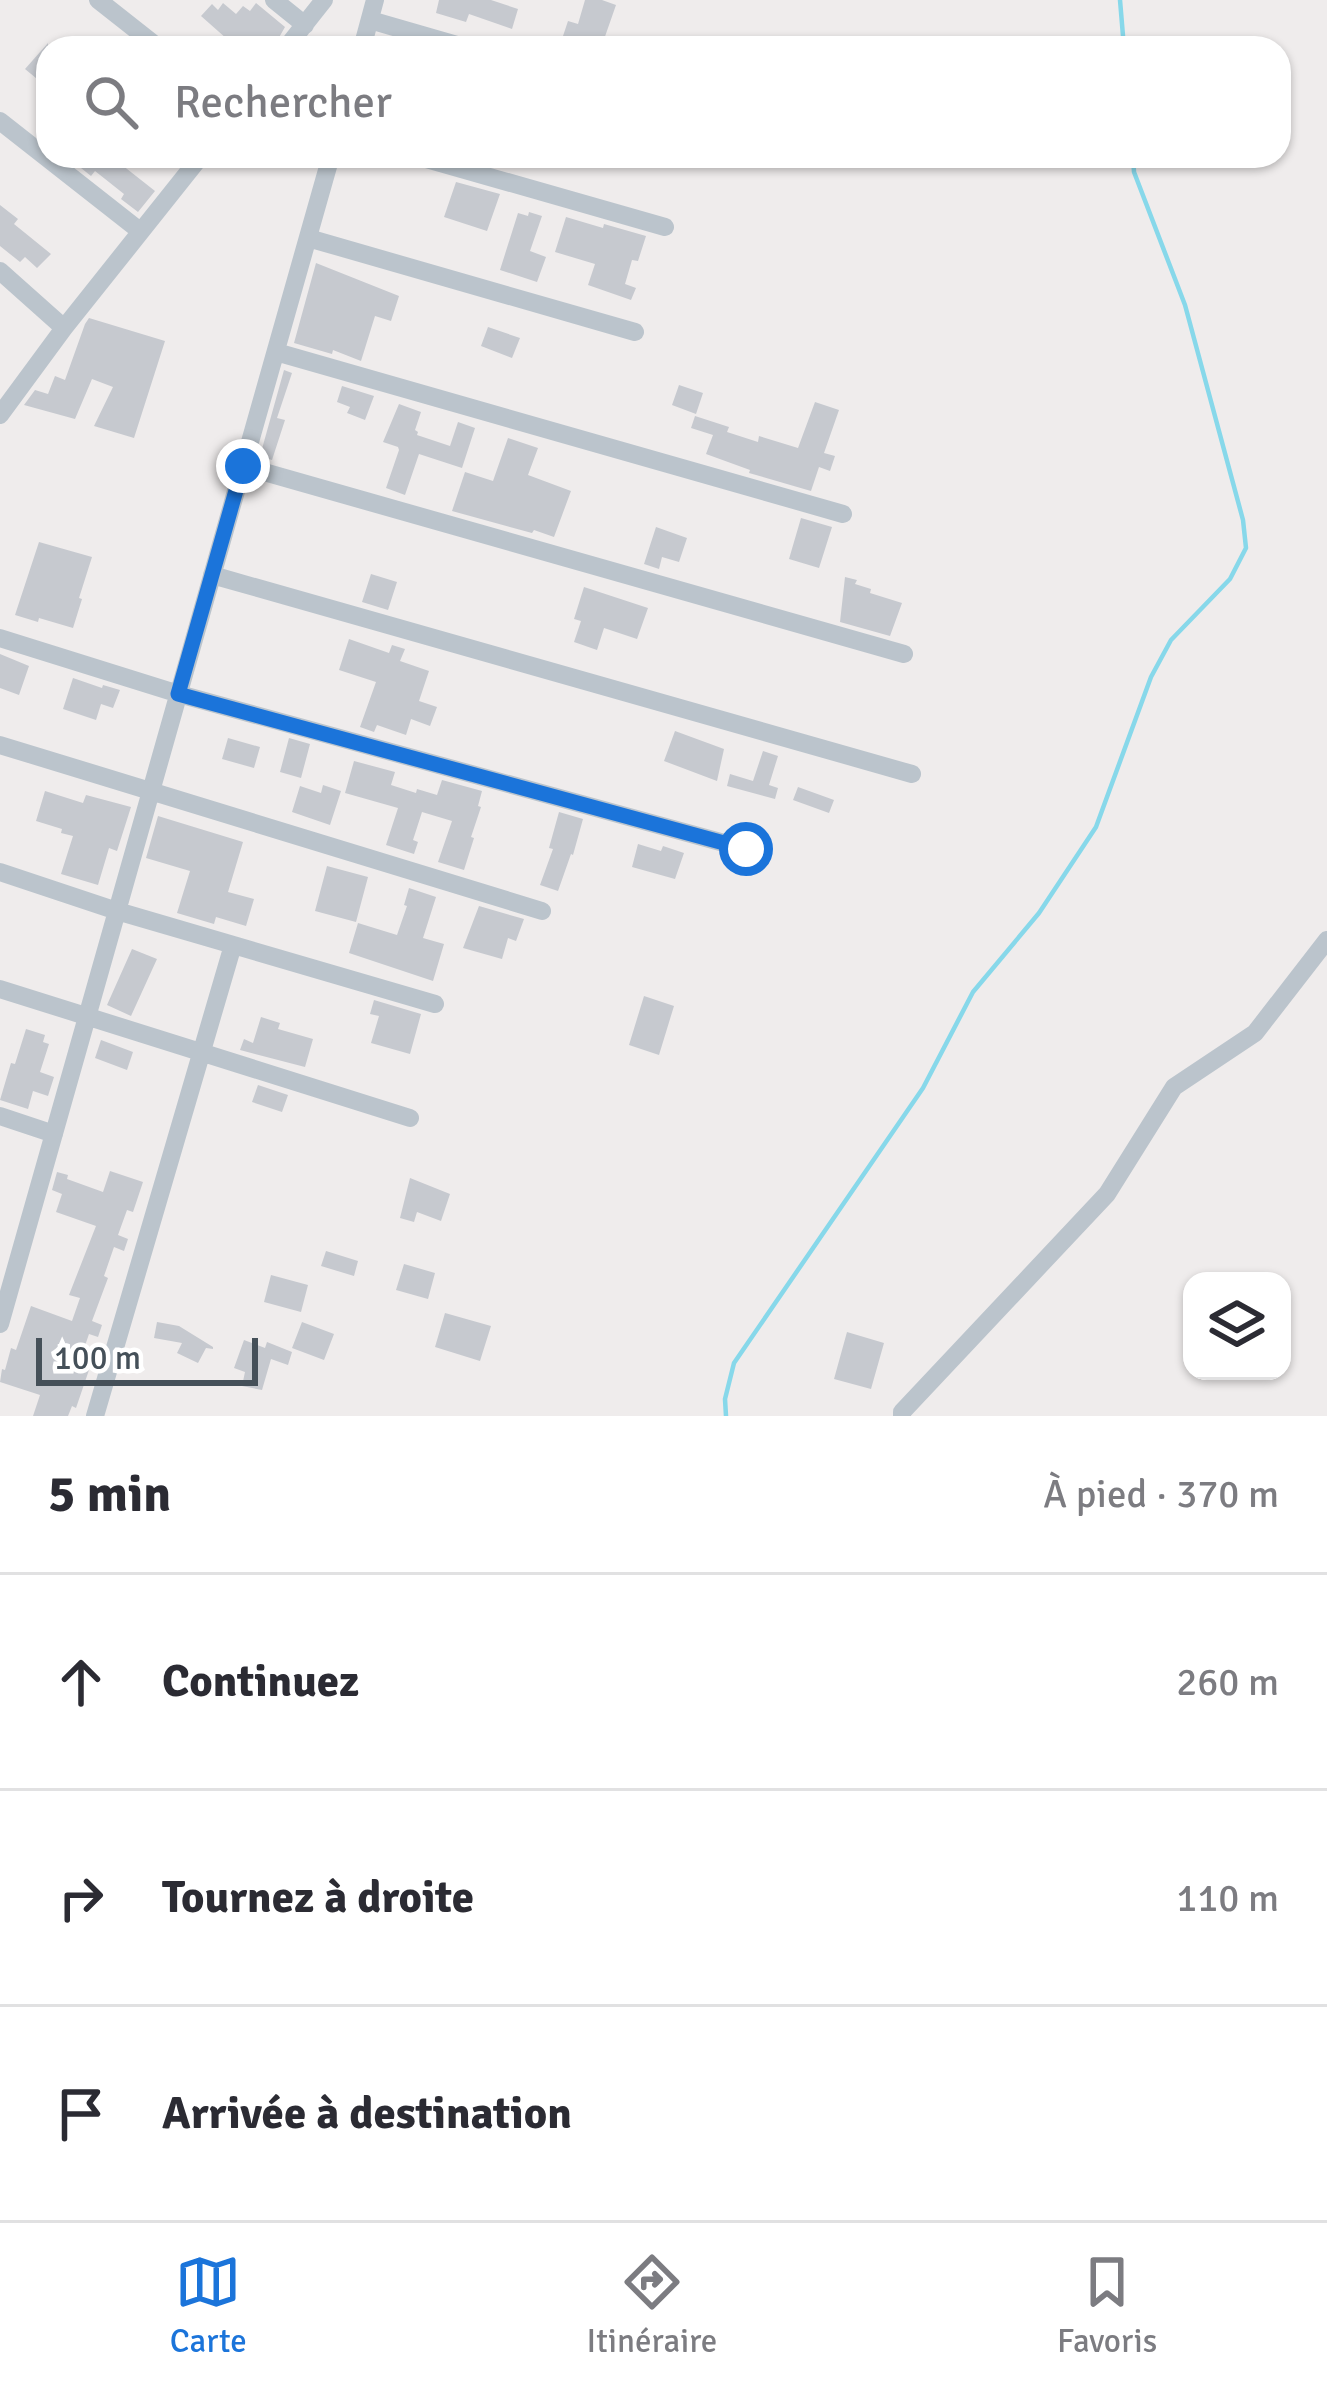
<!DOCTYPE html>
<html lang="fr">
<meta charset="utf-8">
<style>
:root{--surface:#fff;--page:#f7f7f7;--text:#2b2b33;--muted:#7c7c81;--line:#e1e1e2;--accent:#1b74da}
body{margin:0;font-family:Signika,sans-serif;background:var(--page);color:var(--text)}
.controls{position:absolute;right:36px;bottom:36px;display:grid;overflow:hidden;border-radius:24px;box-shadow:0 3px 9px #0004}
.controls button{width:108px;height:108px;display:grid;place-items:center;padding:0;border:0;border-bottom:3px solid var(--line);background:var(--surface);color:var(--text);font:60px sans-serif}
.scale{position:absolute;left:36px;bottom:30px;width:222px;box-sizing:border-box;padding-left:12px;border:6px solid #455059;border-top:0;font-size:33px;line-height:42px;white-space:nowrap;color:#455059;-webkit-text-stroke:9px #fff;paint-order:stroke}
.stop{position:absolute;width:36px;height:36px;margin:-27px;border:9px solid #1b74da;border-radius:50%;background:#fff}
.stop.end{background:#1b74da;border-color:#fff;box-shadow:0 3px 12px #0008}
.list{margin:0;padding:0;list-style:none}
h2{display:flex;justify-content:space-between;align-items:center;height:156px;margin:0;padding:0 48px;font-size:51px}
h2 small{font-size:39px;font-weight:400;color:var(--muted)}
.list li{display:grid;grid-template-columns:78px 1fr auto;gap:36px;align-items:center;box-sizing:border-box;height:216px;padding:0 48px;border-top:3px solid var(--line)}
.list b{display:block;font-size:45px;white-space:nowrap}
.list em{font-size:39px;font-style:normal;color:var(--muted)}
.icon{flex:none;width:66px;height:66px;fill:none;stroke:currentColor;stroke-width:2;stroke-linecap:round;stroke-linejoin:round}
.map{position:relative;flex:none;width:1327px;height:1416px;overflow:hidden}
.search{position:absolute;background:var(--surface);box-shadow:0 3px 9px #0004;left:36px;right:36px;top:36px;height:132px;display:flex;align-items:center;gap:30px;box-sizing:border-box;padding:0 42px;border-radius:36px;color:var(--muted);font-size:45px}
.sheet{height:804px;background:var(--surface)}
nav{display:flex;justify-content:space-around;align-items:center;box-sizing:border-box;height:168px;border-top:3px solid var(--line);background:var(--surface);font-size:33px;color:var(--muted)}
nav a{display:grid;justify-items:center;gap:6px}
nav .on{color:var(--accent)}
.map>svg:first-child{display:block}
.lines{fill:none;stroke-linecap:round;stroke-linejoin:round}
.stream{stroke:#87d8ea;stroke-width:4.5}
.building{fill:#c6c9cf}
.minor{stroke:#bbc4cc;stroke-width:18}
.route{stroke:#1b74da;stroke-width:15}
</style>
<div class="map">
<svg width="1327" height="1416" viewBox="0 0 1327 1416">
<rect width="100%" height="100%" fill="#efecec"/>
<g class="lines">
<path class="stream" d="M 1120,0 L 1124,48
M 726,1416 L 725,1399 L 734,1363 L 923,1088 L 973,992 L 1039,913 L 1096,827 L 1151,677 L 1171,640 L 1230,579 L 1246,548 L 1243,520 L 1185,305 L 1134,172 L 1133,156"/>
</g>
<path class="building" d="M 439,0 L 491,0 L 518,9 L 512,29 L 469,14 L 466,22 L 436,13 Z
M 585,0 L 602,0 L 616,5 L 601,48 L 559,48 L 568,21 L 578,24 Z
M 223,3 L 236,14 L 243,6 L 250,11 L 256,3 L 285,27 L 273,48 L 267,48 L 258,40 L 252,48 L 234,48 L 225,41 L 227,39 L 201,16 L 212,4 L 218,10 Z
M 48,43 L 48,88 L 25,69 Z
M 66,156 L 129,156 L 122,165 L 155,191 L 138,212 L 121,199 L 124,194 L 95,171 L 91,176 Z
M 456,182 L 500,194 L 487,231 L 444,217 Z
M 0,205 L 18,219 L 14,224 L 51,254 L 37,268 L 25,257 L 20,262 L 0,246 Z
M 529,212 L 542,216 L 530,251 L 546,257 L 537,282 L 500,270 L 518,213 L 528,216 Z
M 566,217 L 603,228 L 604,224 L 646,236 L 638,261 L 632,260 L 625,284 L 636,288 L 631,300 L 588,285 L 595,264 L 555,252 Z
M 316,263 L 399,296 L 391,321 L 375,316 L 361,361 L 333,350 L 332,354 L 294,343 Z
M 89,318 L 165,341 L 134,438 L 94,426 L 113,387 L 92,379 L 75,419 L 24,405 L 35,390 L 48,394 L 55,376 L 65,380 L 85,324 Z
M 488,327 L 520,338 L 512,358 L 481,346 Z
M 284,370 L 292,373 L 277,418 L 285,420 L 272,460 L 260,456 Z
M 679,385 L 703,393 L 696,414 L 672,405 Z
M 342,386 L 374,396 L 365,420 L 347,413 L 350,407 L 337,402 Z
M 815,402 L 839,410 L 824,453 L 835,456 L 830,471 L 819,467 L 811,491 L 749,473 L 750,470 L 706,454 L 713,435 L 691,428 L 695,416 L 729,427 L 727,432 L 758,442 L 759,436 L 798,448 Z
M 399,404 L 421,412 L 415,430 L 418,432 L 417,435 L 450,446 L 458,422 L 475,428 L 462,468 L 419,454 L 405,495 L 386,488 L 399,450 L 398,447 L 383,442 Z
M 508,438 L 538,448 L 528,475 L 571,491 L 554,537 L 534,530 L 532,533 L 452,511 L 465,472 L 493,481 Z
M 801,518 L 832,527 L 819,568 L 789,559 Z
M 656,527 L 687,538 L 679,562 L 662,557 L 659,569 L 644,564 Z
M 39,542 L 92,557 L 79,598 L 82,599 L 73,628 L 39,618 L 38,622 L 15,615 Z
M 371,574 L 397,582 L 388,610 L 362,602 Z
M 845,577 L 857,580 L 855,584 L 871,589 L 870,593 L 902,603 L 890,636 L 840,622 Z
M 584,587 L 648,608 L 637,639 L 604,628 L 597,650 L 574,642 L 581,621 L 574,619 Z
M 349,639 L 389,653 L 392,645 L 405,649 L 400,661 L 429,671 L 419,701 L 437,707 L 430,726 L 411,719 L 406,735 L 377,725 L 374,732 L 360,727 L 376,682 L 339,670 Z
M 0,654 L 29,666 L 19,695 L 0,688 Z
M 73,678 L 102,688 L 103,685 L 120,690 L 113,708 L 101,704 L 96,720 L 63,709 Z
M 675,731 L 724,749 L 717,781 L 664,761 Z
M 228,738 L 260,747 L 254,768 L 222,759 Z
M 289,738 L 310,744 L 301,778 L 280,772 Z
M 763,751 L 778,756 L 769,785 L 778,788 L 775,799 L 727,786 L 730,774 L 753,781 Z
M 354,761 L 395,772 L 391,785 L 416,793 L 417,789 L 437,795 L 442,780 L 482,791 L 478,806 L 481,807 L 471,837 L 474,838 L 464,870 L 438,862 L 452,821 L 422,812 L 413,840 L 418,842 L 414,854 L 386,845 L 398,808 L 345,793 Z
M 323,785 L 341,791 L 330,825 L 292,812 L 300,786 L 321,793 Z
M 798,787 L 834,800 L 829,813 L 793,800 Z
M 45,791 L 83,803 L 86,795 L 131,807 L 117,851 L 109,848 L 98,885 L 61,874 L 73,836 L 61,833 L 62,829 L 36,821 Z
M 559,812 L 583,819 L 573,855 L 571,854 L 558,891 L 540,885 L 553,849 L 549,848 Z
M 158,816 L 243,842 L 228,892 L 254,899 L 246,926 L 216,917 L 214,924 L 177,913 L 190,871 L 146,858 Z
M 638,844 L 661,851 L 663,846 L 684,853 L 675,879 L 632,867 Z
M 327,866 L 368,877 L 356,922 L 315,911 Z
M 409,888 L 436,897 L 423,938 L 444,944 L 433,981 L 349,953 L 358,923 L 397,935 L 407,906 L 404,905 Z
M 479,906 L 524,919 L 516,941 L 508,938 L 502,959 L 463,948 Z
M 132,949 L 157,959 L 131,1016 L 107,1005 Z
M 644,996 L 674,1006 L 659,1055 L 629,1045 Z
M 374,1000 L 421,1014 L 410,1054 L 371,1043 L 379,1016 L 370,1014 Z
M 261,1017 L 280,1023 L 278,1029 L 313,1039 L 305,1067 L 240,1050 L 244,1039 L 253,1043 Z
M 26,1029 L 45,1035 L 43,1042 L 49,1044 L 40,1072 L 54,1077 L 48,1096 L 33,1091 L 28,1109 L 0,1100 L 11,1063 L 15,1064 Z
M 101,1040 L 133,1052 L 127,1070 L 95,1058 Z
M 258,1085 L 288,1095 L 282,1112 L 252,1102 Z
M 110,1171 L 143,1182 L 133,1212 L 127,1210 L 118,1235 L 128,1239 L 124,1251 L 114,1247 L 104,1276 L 108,1278 L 92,1321 L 102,1325 L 98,1337 L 89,1334 L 78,1366 L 89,1370 L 76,1408 L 72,1406 L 68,1416 L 33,1416 L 40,1395 L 0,1382 L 2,1369 L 5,1370 L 11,1348 L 16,1350 L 31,1306 L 72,1321 L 80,1298 L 69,1295 L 96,1226 L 56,1212 L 62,1194 L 52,1190 L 57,1172 L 68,1175 L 67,1179 L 103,1192 Z
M 410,1178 L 450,1194 L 441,1221 L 417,1212 L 414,1222 L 400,1218 Z
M 326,1251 L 358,1261 L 354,1276 L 321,1266 Z
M 404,1264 L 435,1273 L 428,1299 L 396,1290 Z
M 271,1275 L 308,1285 L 301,1312 L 264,1302 Z
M 445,1313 L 491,1326 L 480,1361 L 435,1347 Z
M 157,1322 L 179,1326 L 213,1347 L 213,1349 L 206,1348 L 198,1363 L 177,1353 L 182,1343 L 154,1338 Z
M 302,1322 L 334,1334 L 324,1360 L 292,1348 Z
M 847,1332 L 884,1343 L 871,1389 L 834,1379 Z
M 244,1340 L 265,1348 L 267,1342 L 292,1352 L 288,1365 L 271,1359 L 262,1390 L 242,1386 L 245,1372 L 234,1368 Z"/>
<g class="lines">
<path class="minor" d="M 98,0 L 159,48
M 274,0 L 305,25
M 370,20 L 467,48
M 286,48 L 324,0
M 362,48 L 375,0
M 0,121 L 140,231
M 416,156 L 665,227
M 308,238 L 635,332
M 0,271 L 64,328
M 276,352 L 843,514
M 0,415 L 64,328 L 201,156
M 243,466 L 904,654
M 212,575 L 912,774
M 0,638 L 179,694 L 746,849
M 0,745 L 542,911
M 0,872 L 117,911 L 435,1004
M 0,989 L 410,1118
M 0,1116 L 54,1134
M 0,1324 L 331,156
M 95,1416 L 233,945
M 902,1416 L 902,1412 L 1107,1194 L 1174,1087 L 1255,1033 L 1327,940"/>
</g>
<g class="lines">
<path class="route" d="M 243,466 L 178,694 L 746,849"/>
</g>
</svg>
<div class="controls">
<button><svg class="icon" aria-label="layers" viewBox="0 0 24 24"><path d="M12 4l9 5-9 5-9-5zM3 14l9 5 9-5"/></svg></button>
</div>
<div class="scale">100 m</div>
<div class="stop" style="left:746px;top:849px"></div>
<div class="stop end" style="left:243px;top:466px"></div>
<div class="search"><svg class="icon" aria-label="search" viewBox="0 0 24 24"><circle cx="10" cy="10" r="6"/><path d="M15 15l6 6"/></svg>Rechercher</div>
</div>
<section class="sheet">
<h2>5 min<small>À pied · 370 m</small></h2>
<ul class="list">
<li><svg class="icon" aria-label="ahead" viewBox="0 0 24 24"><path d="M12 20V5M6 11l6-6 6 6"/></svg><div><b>Continuez</b></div><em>260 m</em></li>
<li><svg class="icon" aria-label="right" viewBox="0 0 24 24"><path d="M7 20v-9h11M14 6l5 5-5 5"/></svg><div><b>Tournez à droite</b></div><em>110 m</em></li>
<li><svg class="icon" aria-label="arrive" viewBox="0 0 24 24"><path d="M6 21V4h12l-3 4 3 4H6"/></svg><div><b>Arrivée à destination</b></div></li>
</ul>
</section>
<nav>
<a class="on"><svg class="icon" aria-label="map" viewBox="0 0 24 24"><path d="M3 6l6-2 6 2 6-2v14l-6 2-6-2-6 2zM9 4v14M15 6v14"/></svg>Carte</a>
<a><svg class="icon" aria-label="directions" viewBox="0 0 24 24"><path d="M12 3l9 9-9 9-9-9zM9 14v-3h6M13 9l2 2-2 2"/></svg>Itinéraire</a>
<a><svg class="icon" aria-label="saved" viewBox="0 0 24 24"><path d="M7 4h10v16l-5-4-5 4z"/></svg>Favoris</a>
</nav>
